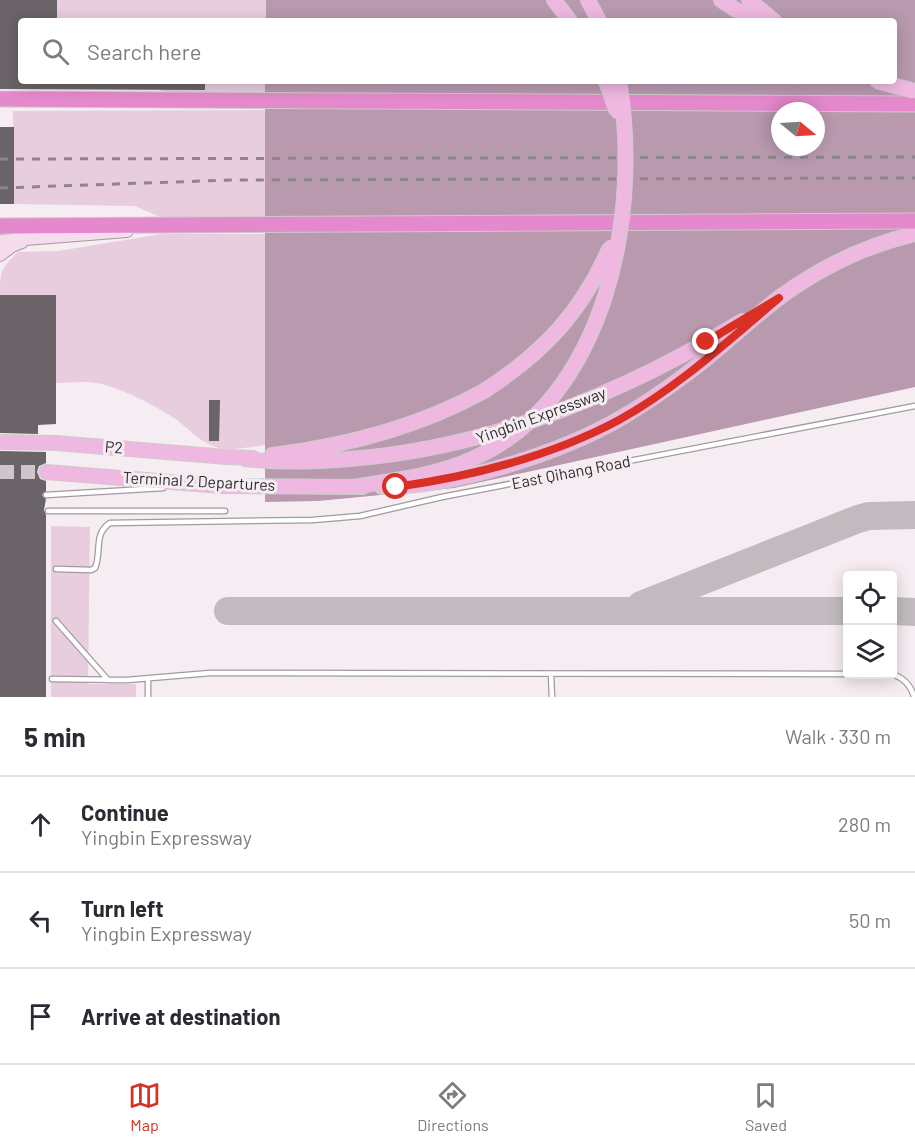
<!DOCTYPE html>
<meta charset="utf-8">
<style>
:root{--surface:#fff;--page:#f7f7f7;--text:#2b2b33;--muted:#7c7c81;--line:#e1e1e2;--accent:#d93025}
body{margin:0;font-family:Barlow,sans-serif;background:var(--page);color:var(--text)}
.controls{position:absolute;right:18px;bottom:18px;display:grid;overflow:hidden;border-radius:6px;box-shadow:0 3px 15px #0003}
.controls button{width:54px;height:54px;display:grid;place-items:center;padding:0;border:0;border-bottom:2px solid var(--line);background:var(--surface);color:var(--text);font:30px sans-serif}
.compass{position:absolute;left:771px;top:102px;width:54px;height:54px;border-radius:50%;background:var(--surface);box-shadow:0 3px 15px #0003;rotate:108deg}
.stop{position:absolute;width:18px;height:18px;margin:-14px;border:4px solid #d93025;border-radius:50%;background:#fff}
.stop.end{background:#d93025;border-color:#fff;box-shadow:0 2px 6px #0008}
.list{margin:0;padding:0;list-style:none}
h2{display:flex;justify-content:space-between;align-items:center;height:78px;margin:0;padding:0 24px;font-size:26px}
h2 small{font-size:20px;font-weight:400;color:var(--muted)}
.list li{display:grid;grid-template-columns:39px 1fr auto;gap:18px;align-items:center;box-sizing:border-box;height:96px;padding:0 24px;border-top:2px solid var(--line)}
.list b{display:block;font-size:22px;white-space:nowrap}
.list p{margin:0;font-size:20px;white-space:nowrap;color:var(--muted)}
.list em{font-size:20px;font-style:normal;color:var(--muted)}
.icon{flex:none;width:33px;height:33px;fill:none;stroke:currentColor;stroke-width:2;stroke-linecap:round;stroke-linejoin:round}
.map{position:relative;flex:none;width:915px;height:697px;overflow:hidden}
.search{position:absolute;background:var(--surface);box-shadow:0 3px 15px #0003;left:18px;right:18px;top:18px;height:66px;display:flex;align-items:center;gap:15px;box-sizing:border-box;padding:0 21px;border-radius:6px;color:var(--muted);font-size:22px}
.sheet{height:366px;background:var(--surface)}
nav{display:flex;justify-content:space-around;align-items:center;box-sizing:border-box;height:84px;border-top:2px solid var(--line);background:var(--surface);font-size:16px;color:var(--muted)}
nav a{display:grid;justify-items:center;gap:3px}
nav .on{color:var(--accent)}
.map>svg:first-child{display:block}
.green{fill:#e8cddf}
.water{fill:#b899ae;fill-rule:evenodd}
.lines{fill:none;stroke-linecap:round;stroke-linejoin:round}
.taxiway{stroke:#c1babe;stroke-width:28}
.building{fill:#6a6368}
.primary-tunnel{stroke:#cec6cc;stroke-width:14;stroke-dasharray:14 7;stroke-linecap:butt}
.lane-casing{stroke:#a29aa0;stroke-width:7}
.secondary-casing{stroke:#a29aa0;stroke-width:14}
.primary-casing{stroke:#cdcccd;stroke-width:16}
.highway-casing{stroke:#cdcccd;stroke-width:17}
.lane{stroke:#fff;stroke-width:4.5}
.secondary{stroke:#f7dcef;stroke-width:12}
.primary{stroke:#efb8e0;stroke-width:14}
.highway{stroke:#e489cb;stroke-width:15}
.rail{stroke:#8c868a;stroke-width:3;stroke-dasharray:8 8;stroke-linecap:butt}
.primary-bridge-casing{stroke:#cdcccd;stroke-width:16;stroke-linecap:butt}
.primary-bridge{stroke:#efb8e0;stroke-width:14}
.route{stroke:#d93025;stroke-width:8}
.labels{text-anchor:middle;stroke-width:6;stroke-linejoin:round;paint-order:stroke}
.street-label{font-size:16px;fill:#2f2c2e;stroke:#f6edf3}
</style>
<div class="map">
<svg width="915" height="697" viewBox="0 0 915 697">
<rect width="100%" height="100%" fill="#f6edf3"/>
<path class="green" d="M 57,0 L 266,0 L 266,21 L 57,21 Z
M 119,81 L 265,81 L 265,93 L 176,94 Z
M 265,110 L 265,218 L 160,217 L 135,206 L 14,204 L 13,111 Z
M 162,234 L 265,234 L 265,445 C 250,447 234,451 219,448 C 202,444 190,430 177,420 C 158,407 120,387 97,383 C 84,381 69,383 56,383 L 56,295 L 0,295 C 0,272 1,268 18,252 L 58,251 Z
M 51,526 L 90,527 L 88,684 L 136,684 L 136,697 L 51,697 Z"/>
<path class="water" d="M 266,0 L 915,0 L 915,387 L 454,488 L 318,501 L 265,502 L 265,81 L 894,81 L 894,21 L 266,21 ZM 780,111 L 816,111 L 816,147 L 780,147 Z"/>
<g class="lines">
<path class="taxiway" d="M 641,605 L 858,519 L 869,516 L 915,515
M 228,611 L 848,611
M 892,611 L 915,612"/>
</g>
<path class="building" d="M 0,0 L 57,0 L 57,21 L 21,21 L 21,81 L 205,81 L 205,90 L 0,89 Z
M 0,127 L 14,127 L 14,204 L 0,204 Z
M 0,295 L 56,295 L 56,424 L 38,425 L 38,434 L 0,433 Z
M 209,400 L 220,400 L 219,441 L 209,441 Z
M 0,451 L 46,452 L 46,463 L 39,466 L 37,472 L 40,479 L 46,481 L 46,491 L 42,495 L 46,499 L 44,510 L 46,515 L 46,697 L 0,697 Z"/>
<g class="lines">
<path class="primary-tunnel" d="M 0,472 L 46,472"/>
<defs>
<path id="lane" d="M 46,495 L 163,488
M 48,511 L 225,511
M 56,569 L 91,570 L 95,568 C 102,552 93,534 110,523 L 313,520 L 360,516 L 442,497 L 915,406
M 56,621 L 108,680
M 892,674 C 904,678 911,685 914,697
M 551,675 L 552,697
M 52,679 L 127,680 L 210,673 L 848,674
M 148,679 L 148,697"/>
<path id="secondary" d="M 0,241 L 127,231
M 0,255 L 12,246 L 22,242"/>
<path id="primary" d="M 554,0 L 570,21
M 588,0 L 599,21
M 721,0 L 753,21
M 749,0 L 774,21
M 0,442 L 56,443 L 227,457 L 253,458
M 272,455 C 345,446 419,427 484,391
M 245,459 C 280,463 314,462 349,459 C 491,448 622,394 742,321
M 46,472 L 221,486 L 363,487
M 382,487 C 453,487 559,454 621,418 C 643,405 664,391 685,375 C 718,351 747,322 780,297 C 820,268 866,245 915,234"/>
<path id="highway" d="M 0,99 L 915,104
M 0,226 L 915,221"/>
</defs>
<use href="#lane" class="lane-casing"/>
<use href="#secondary" class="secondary-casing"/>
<use href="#primary" class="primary-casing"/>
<use href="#highway" class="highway-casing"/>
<use href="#lane" class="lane"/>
<use href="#secondary" class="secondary"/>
<use href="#primary" class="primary"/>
<use href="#highway" class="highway"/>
<path class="rail" d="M 0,159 L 915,157
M 0,188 L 232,180 L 915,178"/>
<defs>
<path id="primary-bridge" d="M 606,81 L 617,112
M 876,81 L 915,91
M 484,391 C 543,353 582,312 610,247
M 353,487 C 393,480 435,476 472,459 C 607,400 642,212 619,81"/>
</defs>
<use href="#primary-bridge" class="primary-bridge-casing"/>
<use href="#primary-bridge" class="primary-bridge"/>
</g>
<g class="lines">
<path class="route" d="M 396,487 C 473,476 550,457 619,420 C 677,388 728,341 779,298 L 706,342"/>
</g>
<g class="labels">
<g class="street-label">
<text transform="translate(541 415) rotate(-20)" y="6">Yingbin Expressway</text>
<text transform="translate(114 447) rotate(4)" y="6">P2</text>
<text transform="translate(571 472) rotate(-11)" y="6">East Qihang Road</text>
<text transform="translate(199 481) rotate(3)" y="6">Terminal 2 Departures</text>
</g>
</g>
</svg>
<div class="controls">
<button><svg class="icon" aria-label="locate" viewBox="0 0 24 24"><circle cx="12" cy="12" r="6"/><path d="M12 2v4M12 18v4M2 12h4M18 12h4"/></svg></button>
<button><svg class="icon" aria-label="layers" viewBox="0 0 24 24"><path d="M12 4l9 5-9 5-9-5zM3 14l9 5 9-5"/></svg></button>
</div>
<svg class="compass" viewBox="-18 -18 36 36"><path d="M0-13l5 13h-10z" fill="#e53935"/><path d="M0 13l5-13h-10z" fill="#7c7c81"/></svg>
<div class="stop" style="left:396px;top:487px"></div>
<div class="stop end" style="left:706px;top:342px"></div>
<div class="search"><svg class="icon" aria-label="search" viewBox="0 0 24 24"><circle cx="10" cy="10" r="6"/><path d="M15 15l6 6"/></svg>Search here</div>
</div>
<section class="sheet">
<h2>5 min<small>Walk · 330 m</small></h2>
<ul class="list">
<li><svg class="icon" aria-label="ahead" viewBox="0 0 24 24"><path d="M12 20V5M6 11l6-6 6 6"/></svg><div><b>Continue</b><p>Yingbin Expressway</p></div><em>280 m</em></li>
<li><svg class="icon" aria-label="left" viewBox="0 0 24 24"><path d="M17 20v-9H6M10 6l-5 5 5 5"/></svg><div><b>Turn left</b><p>Yingbin Expressway</p></div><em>50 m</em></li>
<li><svg class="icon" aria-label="arrive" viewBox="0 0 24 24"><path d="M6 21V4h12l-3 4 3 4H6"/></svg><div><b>Arrive at destination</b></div></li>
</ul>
</section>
<nav>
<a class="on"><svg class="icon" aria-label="map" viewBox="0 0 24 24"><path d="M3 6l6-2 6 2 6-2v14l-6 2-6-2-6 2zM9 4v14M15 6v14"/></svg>Map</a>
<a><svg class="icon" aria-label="directions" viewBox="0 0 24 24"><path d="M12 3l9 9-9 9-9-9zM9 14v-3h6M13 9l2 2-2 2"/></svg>Directions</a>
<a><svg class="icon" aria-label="saved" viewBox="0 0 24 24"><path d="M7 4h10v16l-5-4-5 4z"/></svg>Saved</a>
</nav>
